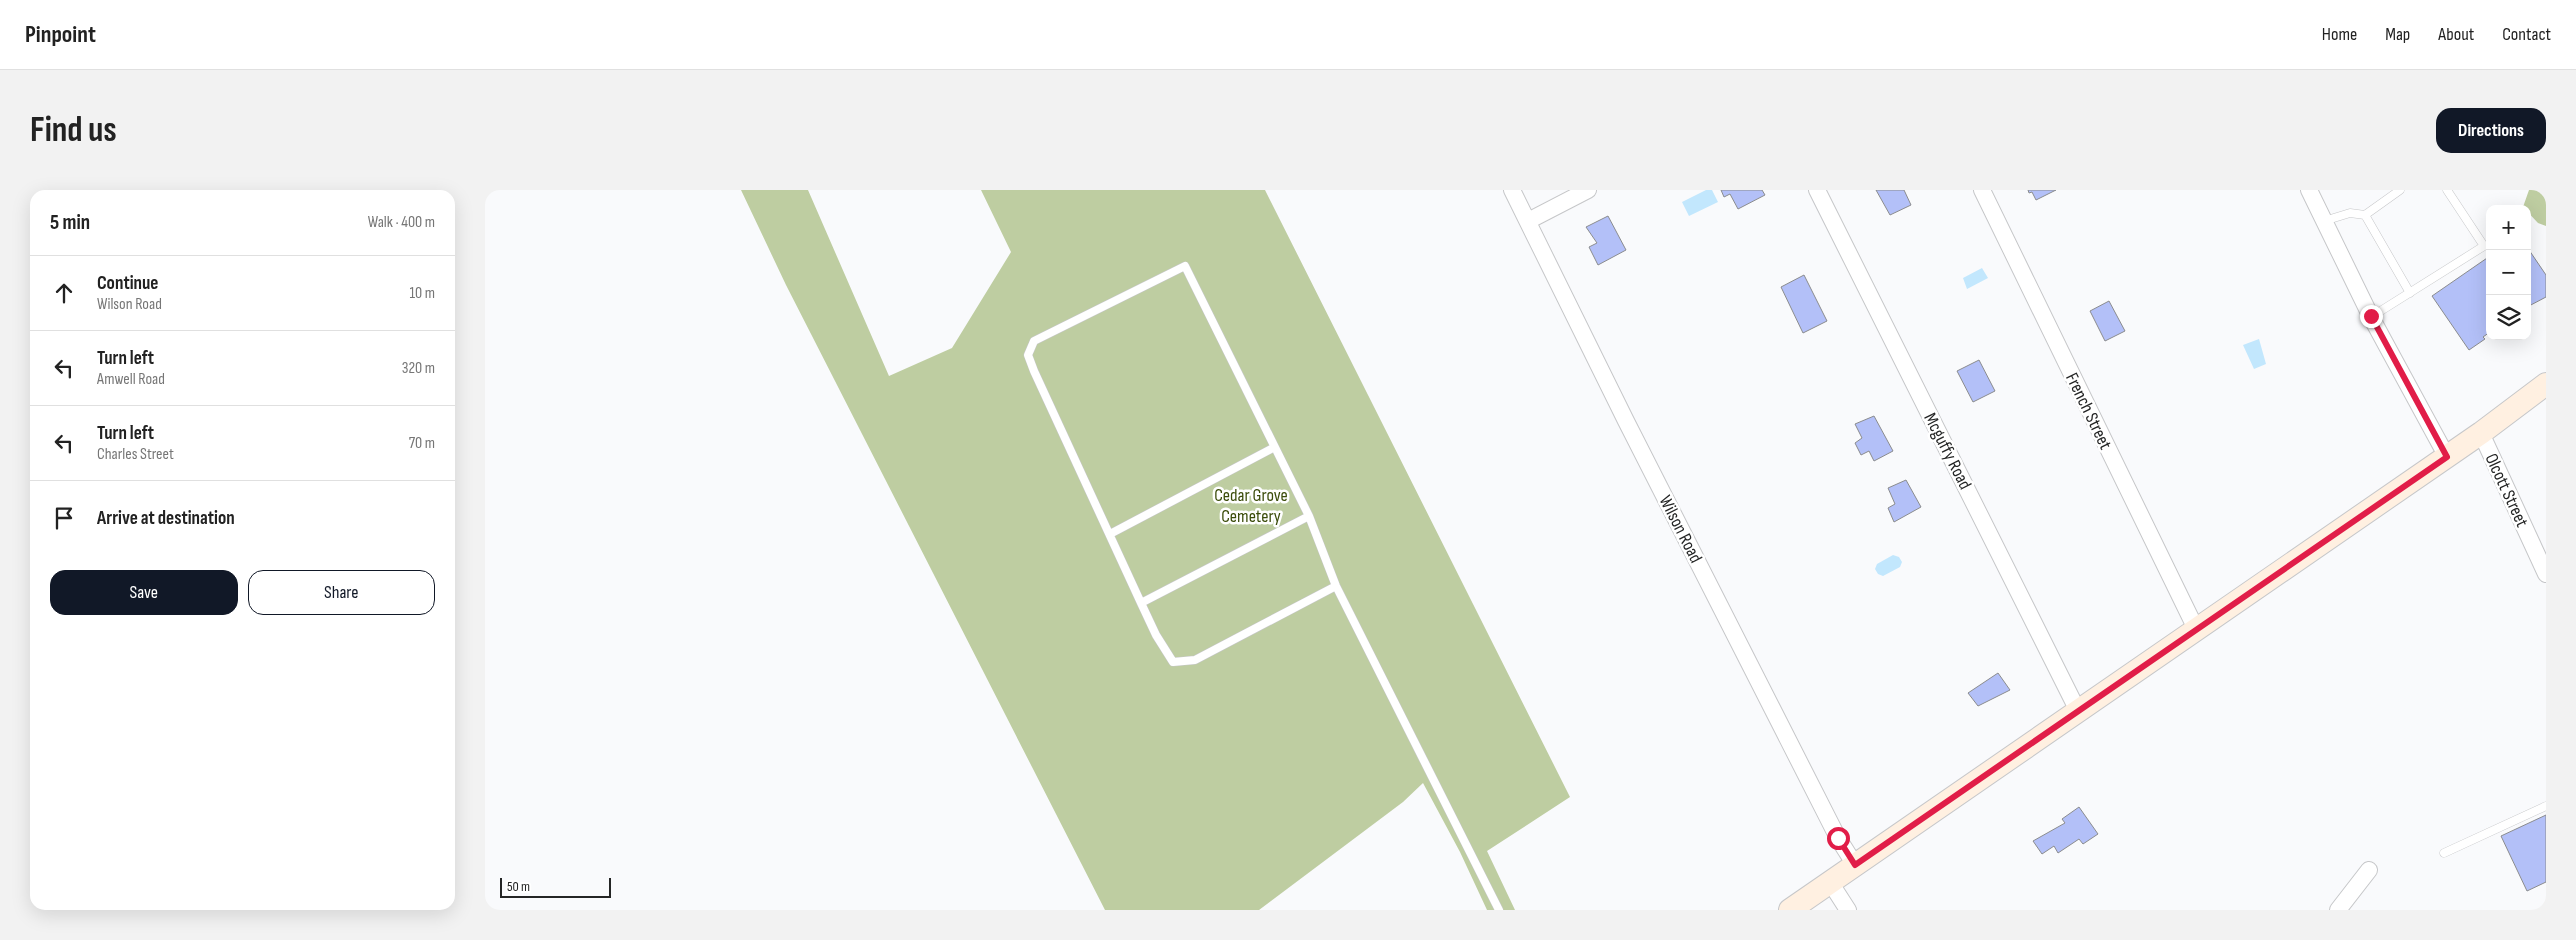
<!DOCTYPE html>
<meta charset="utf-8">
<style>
:root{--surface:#fff;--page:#f2f2f2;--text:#222;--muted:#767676;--line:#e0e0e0;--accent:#111827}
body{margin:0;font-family:"Sofia Sans Condensed",sans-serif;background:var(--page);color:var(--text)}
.controls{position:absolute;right:15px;top:15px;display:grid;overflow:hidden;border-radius:10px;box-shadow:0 5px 20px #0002}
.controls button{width:45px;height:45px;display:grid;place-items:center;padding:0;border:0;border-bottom:1px solid var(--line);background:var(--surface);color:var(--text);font:25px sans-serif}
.scale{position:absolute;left:15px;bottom:12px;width:111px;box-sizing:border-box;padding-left:5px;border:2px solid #242525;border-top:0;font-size:14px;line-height:18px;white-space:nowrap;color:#242525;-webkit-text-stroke:4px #fff;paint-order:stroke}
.stop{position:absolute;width:15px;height:15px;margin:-11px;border:4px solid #e11d48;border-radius:50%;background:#fff}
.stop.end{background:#e11d48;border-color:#fff;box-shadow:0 1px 5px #0008}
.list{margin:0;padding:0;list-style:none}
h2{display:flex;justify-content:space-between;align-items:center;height:65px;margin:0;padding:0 20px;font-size:21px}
h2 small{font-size:16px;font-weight:400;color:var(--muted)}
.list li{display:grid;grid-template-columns:32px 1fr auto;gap:15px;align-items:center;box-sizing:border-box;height:75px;padding:0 20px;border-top:1px solid var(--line)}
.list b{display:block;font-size:19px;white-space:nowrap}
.list p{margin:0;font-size:16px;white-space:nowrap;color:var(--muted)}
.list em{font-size:16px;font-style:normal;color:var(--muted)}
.actions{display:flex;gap:10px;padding:15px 20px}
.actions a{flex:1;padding:11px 0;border:1px solid var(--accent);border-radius:15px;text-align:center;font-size:18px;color:var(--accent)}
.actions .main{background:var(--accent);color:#fff}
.icon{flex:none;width:28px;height:28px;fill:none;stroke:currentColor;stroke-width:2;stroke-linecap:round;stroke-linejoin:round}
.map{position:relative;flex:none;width:2061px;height:720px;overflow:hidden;border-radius:15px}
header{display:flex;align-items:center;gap:30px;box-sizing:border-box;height:70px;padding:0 25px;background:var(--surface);border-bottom:1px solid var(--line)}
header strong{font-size:24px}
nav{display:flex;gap:28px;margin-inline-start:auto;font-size:18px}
.intro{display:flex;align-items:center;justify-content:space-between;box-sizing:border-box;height:120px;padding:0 30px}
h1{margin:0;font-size:35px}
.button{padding:12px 22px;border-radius:15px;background:var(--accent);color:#fff;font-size:18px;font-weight:700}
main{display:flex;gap:30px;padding:0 30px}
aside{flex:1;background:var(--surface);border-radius:15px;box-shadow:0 5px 20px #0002}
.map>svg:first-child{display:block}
.green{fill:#becda1}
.water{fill:#c2e7fd}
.building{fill:#b3c0f8;stroke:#8b8c8e}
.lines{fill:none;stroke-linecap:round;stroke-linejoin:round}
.lane-casing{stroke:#c6c7c9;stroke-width:9}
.street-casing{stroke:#c6c7c9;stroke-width:18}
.secondary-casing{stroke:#c6c7c9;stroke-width:24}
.lane{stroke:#fff;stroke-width:8}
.street{stroke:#fff;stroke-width:16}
.secondary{stroke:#fff0e1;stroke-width:22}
.route{stroke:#e11d48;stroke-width:6}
.labels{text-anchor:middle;stroke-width:5;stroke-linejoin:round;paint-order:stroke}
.street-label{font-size:18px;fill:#242525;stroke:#fff}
.park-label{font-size:18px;fill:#3b4c0a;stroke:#fff}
</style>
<header>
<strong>Pinpoint</strong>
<nav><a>Home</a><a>Map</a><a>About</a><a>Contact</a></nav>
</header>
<div class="intro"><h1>Find us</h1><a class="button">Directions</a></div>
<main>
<aside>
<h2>5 min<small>Walk · 400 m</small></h2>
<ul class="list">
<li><svg class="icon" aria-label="ahead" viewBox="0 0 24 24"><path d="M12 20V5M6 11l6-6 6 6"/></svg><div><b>Continue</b><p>Wilson Road</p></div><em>10 m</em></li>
<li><svg class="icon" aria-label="left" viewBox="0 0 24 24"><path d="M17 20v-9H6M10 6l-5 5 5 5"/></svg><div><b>Turn left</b><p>Amwell Road</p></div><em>320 m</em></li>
<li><svg class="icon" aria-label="left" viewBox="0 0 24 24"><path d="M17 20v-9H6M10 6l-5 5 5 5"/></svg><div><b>Turn left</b><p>Charles Street</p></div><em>70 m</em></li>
<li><svg class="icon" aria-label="arrive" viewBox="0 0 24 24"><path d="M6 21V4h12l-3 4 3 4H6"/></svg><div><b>Arrive at destination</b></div></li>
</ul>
<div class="actions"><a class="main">Save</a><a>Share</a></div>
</aside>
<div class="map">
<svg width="2061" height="720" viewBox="0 0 2061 720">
<rect width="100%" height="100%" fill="#f9fafc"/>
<path class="green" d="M 256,0 L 323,0 L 404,186 L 467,158 L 526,62 L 496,0 L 780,0 L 1085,607 L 1002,661 L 1030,720 L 1002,720 L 975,662 L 938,593 L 918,612 L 774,720 L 620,720 L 301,95 Z
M 2044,0 L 2061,0 L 2061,36 L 2053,33 L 2038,17 Z"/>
<path class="water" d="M 1221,0 L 1227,0 L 1233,12 L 1204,26 L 1197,12 Z
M 1497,78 L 1503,88 L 1482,99 L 1478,88 Z
M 1774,149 L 1781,174 L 1769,179 L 1758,155 Z
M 1408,365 L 1414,367 L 1417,372 L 1415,377 L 1398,386 L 1393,384 L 1390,379 L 1392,374 Z"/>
<path class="building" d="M 1236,0 L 1277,0 L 1280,5 L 1253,19 L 1245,4 L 1239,7 Z
M 1391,0 L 1419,0 L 1426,15 L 1405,25 Z
M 1543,0 L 1571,0 L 1551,10 L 1547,2 L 1544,3 Z
M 1123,26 L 1141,60 L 1113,75 L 1104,57 L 1112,53 L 1101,37 Z
M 2042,57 L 2061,85 L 2061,107 L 2042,117 Z
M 2005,66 L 2005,142 L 1998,147 L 2000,149 L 1984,160 L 1947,106 Z
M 1319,85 L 1342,131 L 1318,143 L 1296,97 Z
M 1624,111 L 1640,141 L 1620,151 L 1605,121 Z
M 1494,170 L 1510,201 L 1488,212 L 1472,181 Z
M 1389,226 L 1408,261 L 1389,271 L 1384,261 L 1376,265 L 1370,253 L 1377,248 L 1370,234 Z
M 1421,290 L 1436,317 L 1409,332 L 1403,318 L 1410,314 L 1403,298 Z
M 1513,483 L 1525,500 L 1493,516 L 1483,503 Z
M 1594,617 L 1613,644 L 1598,654 L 1594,649 L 1573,663 L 1569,656 L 1557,664 L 1548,651 L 1580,633 L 1577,629 Z
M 2061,625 L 2061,692 L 2042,701 L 2016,646 Z"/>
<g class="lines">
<defs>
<path id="lane" d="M 1880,25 L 1925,103
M 1839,31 L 1865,23 L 1880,25 L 1915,0
M 1886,127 L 1999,56 L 1962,0
M 625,344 L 788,258
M 851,396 L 710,470 L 688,472 L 671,445 L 656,413 L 549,181 L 543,165 L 549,151 L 700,76 L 824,326 L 851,396 L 1014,720
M 656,413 L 824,326
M 1959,663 L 2061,616"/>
<path id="street" d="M 1027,0 L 1141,231 L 1353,648 L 1370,675
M 1332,0 L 1594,523
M 1497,0 L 1712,441
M 1824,0 L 1886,127 L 1962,267
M 1043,31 L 1103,0
M 1996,243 L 2061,384
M 1345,692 L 1363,720
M 1853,720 L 1884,680"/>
<path id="secondary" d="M 1305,720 L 1996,243 L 2061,194"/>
</defs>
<use href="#lane" class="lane-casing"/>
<use href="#street" class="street-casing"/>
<use href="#secondary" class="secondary-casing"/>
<use href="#lane" class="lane"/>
<use href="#street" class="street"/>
<use href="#secondary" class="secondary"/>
</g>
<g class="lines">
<path class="route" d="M 1353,648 L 1370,675 L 1962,267 L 1886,126"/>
</g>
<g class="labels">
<g class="street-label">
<text transform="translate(1604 221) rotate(64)" y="6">French Street</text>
<text transform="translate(1463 261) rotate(63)" y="6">Mcguffy Road</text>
<text transform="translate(2022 300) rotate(65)" y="6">Olcott Street</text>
<text transform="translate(1196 339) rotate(63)" y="6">Wilson Road</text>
</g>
<g class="park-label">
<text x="766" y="311">Cedar Grove<tspan x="766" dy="21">Cemetery</tspan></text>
</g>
</g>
</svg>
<div class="controls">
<button>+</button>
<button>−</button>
<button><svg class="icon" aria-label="layers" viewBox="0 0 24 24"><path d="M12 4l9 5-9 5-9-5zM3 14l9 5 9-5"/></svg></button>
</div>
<div class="scale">50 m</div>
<div class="stop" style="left:1353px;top:648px"></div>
<div class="stop end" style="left:1886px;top:126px"></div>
</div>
</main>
